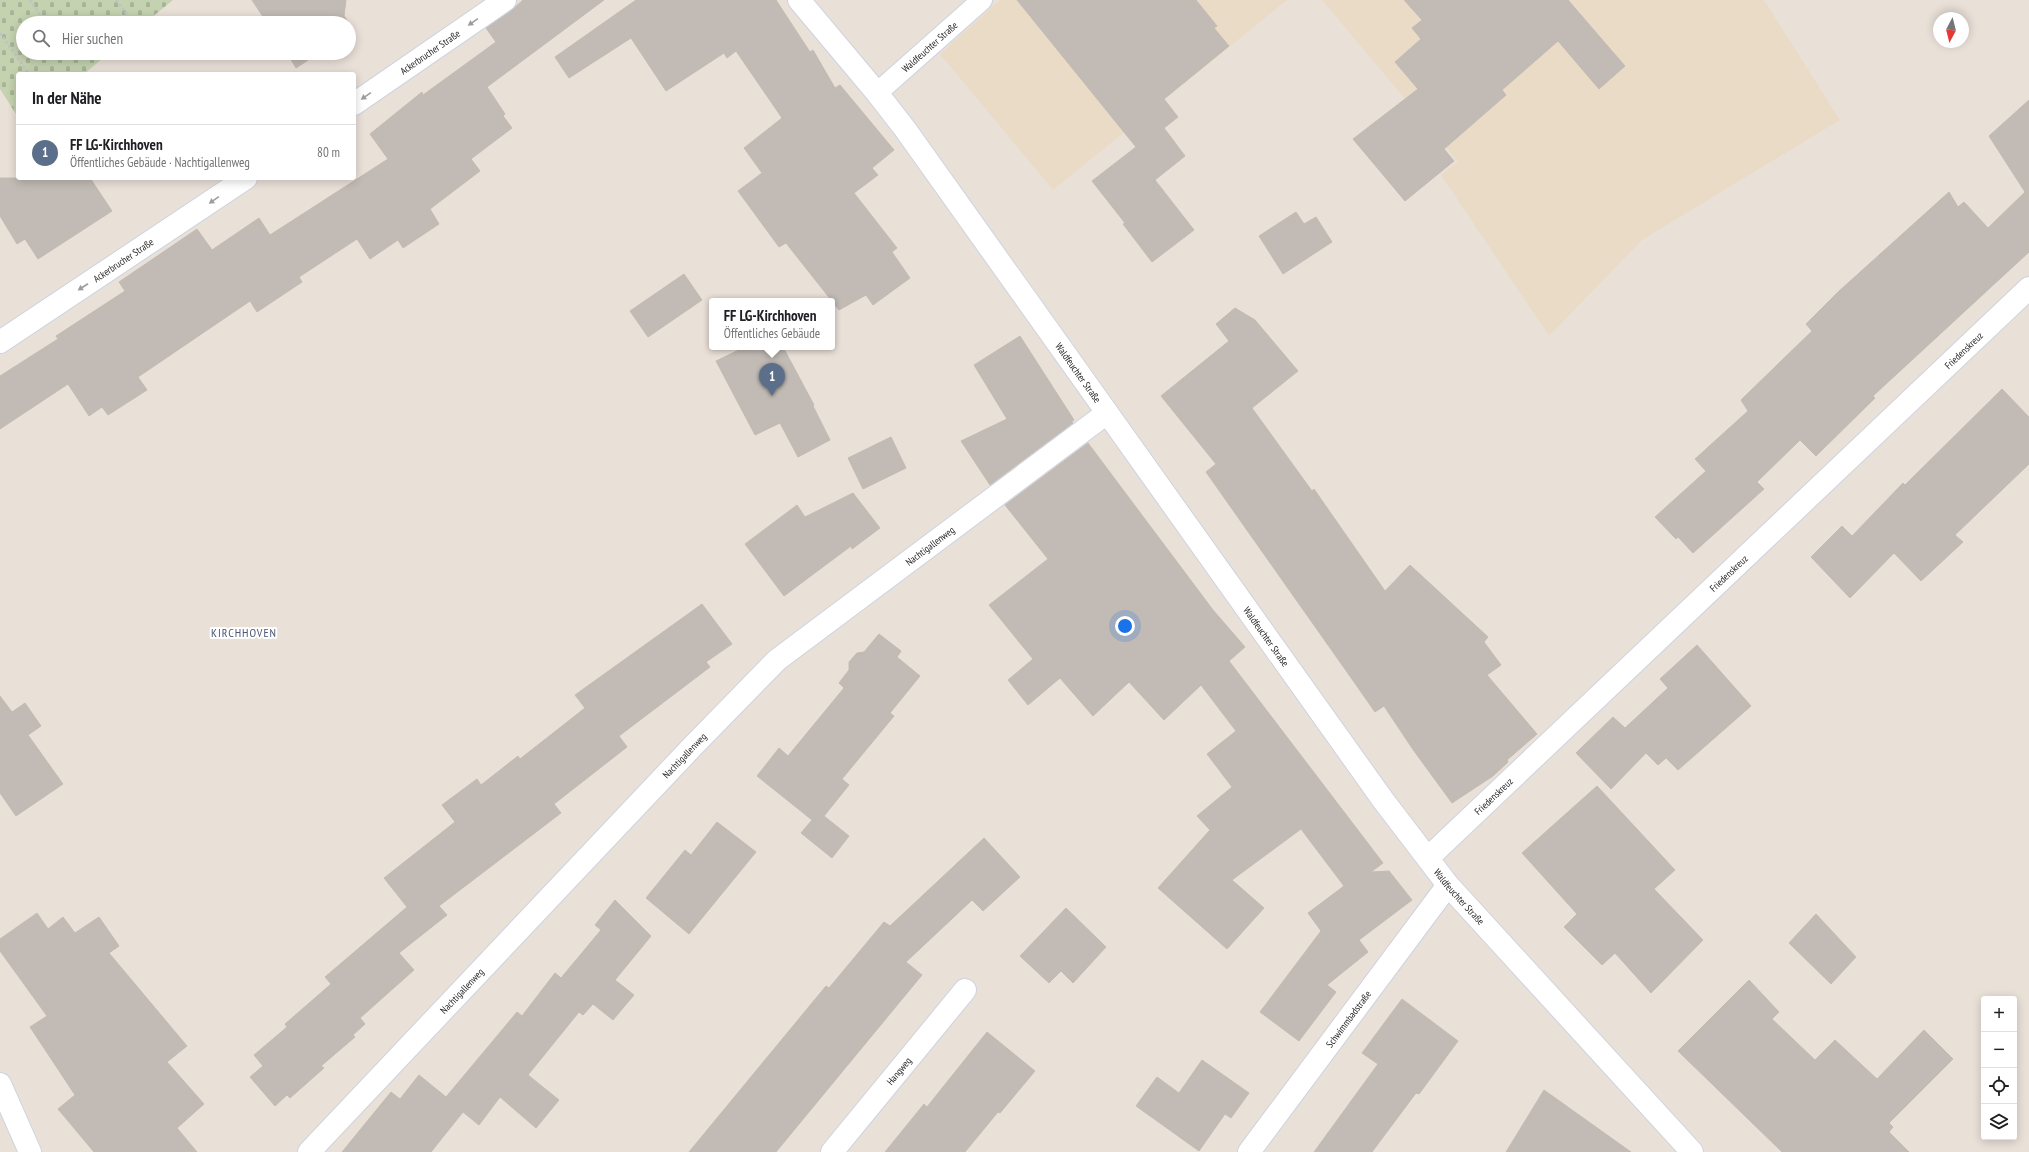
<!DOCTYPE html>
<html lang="de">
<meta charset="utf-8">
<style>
:root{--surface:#fff;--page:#f2f2f2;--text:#202124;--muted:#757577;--line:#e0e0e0;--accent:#3d71f1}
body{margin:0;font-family:"PT Sans Narrow",sans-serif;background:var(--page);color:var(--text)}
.controls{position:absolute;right:12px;bottom:12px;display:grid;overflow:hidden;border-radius:4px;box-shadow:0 2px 10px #0003}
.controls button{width:36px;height:36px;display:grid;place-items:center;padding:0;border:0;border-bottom:1px solid var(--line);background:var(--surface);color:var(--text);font:20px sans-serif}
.compass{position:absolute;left:1933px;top:12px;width:36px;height:36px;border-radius:50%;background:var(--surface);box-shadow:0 2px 10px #0003;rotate:187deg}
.you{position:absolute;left:1125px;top:626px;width:14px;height:14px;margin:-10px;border:3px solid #fff;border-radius:50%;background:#1a73e8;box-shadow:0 0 0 6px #1a73e833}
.badge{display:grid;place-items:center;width:26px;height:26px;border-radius:50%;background:var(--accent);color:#fff;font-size:13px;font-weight:700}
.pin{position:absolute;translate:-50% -33px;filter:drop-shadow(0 1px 2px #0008)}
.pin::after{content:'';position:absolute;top:21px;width:14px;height:12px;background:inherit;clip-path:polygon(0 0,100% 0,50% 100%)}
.popup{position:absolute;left:709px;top:298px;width:126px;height:52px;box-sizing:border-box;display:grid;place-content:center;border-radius:4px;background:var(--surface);filter:drop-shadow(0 1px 3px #0005);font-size:13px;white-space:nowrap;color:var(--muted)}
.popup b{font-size:15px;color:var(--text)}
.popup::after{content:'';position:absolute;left:50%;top:100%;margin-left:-8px;border:8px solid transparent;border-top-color:var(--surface)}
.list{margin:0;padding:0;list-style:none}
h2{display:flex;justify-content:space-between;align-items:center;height:52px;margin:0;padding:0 16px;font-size:17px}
h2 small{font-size:13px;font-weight:400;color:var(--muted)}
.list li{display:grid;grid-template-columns:26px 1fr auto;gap:12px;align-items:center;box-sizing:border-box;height:56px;padding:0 16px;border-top:1px solid var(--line)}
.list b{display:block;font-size:15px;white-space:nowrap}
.list p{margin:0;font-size:13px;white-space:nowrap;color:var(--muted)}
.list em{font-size:13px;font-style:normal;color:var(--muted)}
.icon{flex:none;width:22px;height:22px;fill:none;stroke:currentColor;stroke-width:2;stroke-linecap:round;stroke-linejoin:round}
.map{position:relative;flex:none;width:2029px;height:1152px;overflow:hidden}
.search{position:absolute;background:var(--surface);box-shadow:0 2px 10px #0003;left:16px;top:16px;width:340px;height:44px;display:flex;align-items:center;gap:10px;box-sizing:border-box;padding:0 14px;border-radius:22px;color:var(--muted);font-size:15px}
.panel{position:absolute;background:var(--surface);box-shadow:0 2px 10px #0003;left:16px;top:72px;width:340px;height:108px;border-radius:4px}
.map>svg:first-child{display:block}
.education{fill:#eadbc7}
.cemetery{fill:url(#cemetery-stones)}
.building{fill:#c1bab5;stroke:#c4bcb2}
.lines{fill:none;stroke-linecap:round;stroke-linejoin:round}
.service-casing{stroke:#ced3df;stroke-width:22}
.minor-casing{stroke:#ced3df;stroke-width:24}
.tertiary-casing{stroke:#ced3df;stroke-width:24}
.path{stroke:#c2c2c2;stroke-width:2.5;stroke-dasharray:3 2;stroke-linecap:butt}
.service{stroke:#fff;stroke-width:20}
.minor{stroke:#fff;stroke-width:22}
.tertiary{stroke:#fff;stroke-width:22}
.oneway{fill:#9d9d9d}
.labels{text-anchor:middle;stroke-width:4;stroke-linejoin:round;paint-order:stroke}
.street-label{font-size:10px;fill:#262626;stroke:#fff}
.quarter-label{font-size:12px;letter-spacing:1px;fill:#4a5674;stroke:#fff}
</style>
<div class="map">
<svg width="2029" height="1152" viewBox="0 0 2029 1152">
<defs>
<pattern id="cemetery-stones" width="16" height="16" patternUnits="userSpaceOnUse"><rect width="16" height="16" fill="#c4d2b0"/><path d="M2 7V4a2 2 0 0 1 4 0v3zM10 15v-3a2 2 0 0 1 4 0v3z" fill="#a8b497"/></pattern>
</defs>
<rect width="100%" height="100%" fill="#e9e0d8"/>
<path class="education" d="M 1000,0 L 1287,0 L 1053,190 L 940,54 Z
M 1322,0 L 1764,0 L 1840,120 L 1642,240 L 1549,336 L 1441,175 L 1458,162 Z"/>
<path class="cemetery" d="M 0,0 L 173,0 L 145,23 L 23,23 L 23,53 L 109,53 L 84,74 L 18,74 L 18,117 L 0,89 Z"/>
<path class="building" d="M 252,0 L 346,0 L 344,16 L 349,23 L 267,23 Z
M 523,0 L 604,0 L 487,87 L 505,114 L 503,116 L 512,128 L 471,159 L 480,171 L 430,209 L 439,224 L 403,248 L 398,240 L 370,259 L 357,239 L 299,277 L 302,282 L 257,312 L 250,301 L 138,377 L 147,390 L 108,415 L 102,407 L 89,416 L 68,384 L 0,429 L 0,376 L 58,339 L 56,336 L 125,291 L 119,282 L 197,229 L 212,250 L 259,218 L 270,235 L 388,159 L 370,134 L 422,92 L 423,95 L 496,42 L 486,28 L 512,10 Z
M 636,0 L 776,0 L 810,52 L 813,50 L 835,88 L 840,85 L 894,150 L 872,168 L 878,175 L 854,193 L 897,248 L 892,252 L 910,278 L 873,305 L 866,295 L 839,310 L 786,243 L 779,247 L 738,191 L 762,173 L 744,148 L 782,118 L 736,51 L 727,58 L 724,53 L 666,91 L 631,38 L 569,78 L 555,57 Z
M 1017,0 L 1196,0 L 1217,26 L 1214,28 L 1229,46 L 1164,99 L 1178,117 L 1164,128 L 1185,156 L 1155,180 L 1194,230 L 1152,262 L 1123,224 L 1125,223 L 1092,181 L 1136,147 Z
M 1404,0 L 1568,0 L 1625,66 L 1599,89 L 1558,41 L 1502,90 L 1506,95 L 1444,149 L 1454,161 L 1405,201 L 1353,139 L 1418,89 L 1395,62 L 1421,39 L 1412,28 L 1422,20 Z
M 287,53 L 319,53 L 296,68 Z
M 2029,100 L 2029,252 L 1873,396 L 1875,398 L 1816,456 L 1800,440 L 1757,482 L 1764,489 L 1693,553 L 1678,537 L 1676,539 L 1655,517 L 1706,471 L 1695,459 L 1748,411 L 1741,400 L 1812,331 L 1806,324 L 1838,292 L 1949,192 L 1958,207 L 1964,202 L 1988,228 L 2025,192 L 1989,136 Z
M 0,178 L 90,178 L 112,211 L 38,259 L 25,239 L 17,244 L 0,216 Z
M 1296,212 L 1304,224 L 1316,217 L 1332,242 L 1283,274 L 1259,236 Z
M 684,274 L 702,300 L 648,337 L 630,311 Z
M 1235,308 L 1255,320 L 1298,371 L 1252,408 L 1312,491 L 1314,489 L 1385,591 L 1410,565 L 1488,637 L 1484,642 L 1501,665 L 1487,675 L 1537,734 L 1507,760 L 1508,762 L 1493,776 L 1452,803 L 1414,751 L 1384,706 L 1375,712 L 1354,682 L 1206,472 L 1216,464 L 1161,396 L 1229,341 L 1216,324 Z
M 1020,336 L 1074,420 L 1071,422 L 1073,423 L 990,485 L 961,441 L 1007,419 L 974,365 Z
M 745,347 L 783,347 L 814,405 L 813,406 L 830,440 L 798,457 L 780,423 L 755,435 L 716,361 Z
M 2002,389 L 2029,417 L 2029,464 L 1955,535 L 1963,542 L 1921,581 L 1894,553 L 1850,598 L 1811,557 L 1842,526 L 1852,536 L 1903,483 L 1905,485 Z
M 891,437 L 906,468 L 863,489 L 848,458 Z
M 1088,443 L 1213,610 L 1245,647 L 1229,661 L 1383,863 L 1371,872 L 1389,871 L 1412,900 L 1359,940 L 1368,952 L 1327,985 L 1336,992 L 1299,1041 L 1260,1012 L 1321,931 L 1308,913 L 1344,886 L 1301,829 L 1232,880 L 1264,908 L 1227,949 L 1158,888 L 1210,830 L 1197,816 L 1232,787 L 1207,754 L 1236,731 L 1201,685 L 1164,720 L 1129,682 L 1093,716 L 1060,678 L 1028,705 L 1008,680 L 1033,659 L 989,605 L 1048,559 L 1005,505 Z
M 853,493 L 880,528 L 852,549 L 851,546 L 784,596 L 745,544 L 797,505 L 805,517 Z
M 702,604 L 732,644 L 706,662 L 710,667 L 619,736 L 627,747 L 554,804 L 561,813 L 439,906 L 447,915 L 399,953 L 414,970 L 360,1018 L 365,1024 L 353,1035 L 355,1037 L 321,1066 L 324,1068 L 290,1098 L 287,1095 L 275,1106 L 250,1077 L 263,1066 L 254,1055 L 287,1027 L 285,1024 L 331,984 L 325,977 L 407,907 L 384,878 L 455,822 L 442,805 L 477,779 L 481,785 L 518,756 L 520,759 L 585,708 L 575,695 Z
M 879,634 L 901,651 L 897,657 L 920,676 L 890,713 L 894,716 L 842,779 L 849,785 L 824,816 L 849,836 L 832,858 L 801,833 L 812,820 L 757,776 L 779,748 L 788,756 L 844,688 L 839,683 L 849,670 L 849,662 L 857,653 L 864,652 Z
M 1697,645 L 1751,706 L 1678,770 L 1666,758 L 1658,765 L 1646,753 L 1611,789 L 1576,753 L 1613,717 L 1625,728 L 1668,688 L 1660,679 Z
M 0,696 L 12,712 L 25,703 L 41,726 L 28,735 L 63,784 L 16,816 L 0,793 Z
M 1597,786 L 1675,870 L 1654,889 L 1703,940 L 1651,993 L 1615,953 L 1602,965 L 1564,927 L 1577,914 L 1522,853 Z
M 717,822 L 756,852 L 689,934 L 646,898 L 685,850 L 691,855 Z
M 984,838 L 1020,877 L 983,911 L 972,900 L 906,962 L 922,975 L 776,1152 L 689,1152 L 826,986 L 829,988 L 884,922 L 890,926 Z
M 615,900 L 651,936 L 615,980 L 634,995 L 613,1020 L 593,1004 L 583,1015 L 579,1012 L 528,1075 L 559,1100 L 536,1128 L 500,1097 L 479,1125 L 463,1112 L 431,1152 L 342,1152 L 391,1092 L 400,1099 L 419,1075 L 446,1097 L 517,1012 L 522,1016 L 555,973 L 561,978 L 601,930 L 595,925 Z
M 1066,908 L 1106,947 L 1073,983 L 1061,971 L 1049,983 L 1020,956 Z
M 37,913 L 48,929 L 63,917 L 75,933 L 99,917 L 119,946 L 109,953 L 187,1046 L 167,1062 L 204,1104 L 177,1128 L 197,1152 L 94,1152 L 58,1109 L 75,1095 L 30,1027 L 47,1016 L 0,951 L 0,939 Z
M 1816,914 L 1856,957 L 1831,984 L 1789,943 Z
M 1749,980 L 1779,1012 L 1772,1019 L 1815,1060 L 1835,1040 L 1877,1079 L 1924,1030 L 1953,1059 L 1889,1123 L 1893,1127 L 1889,1132 L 1909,1152 L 1782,1152 L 1678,1051 Z
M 1402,999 L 1458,1041 L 1419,1094 L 1416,1093 L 1372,1152 L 1314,1152 L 1378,1064 L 1362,1053 Z
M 987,1032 L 1035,1071 L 1000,1113 L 998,1112 L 965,1152 L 885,1152 L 924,1104 L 927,1107 Z
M 1202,1060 L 1249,1093 L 1231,1118 L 1225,1114 L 1199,1151 L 1136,1106 L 1157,1077 L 1179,1093 Z
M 1544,1090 L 1631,1152 L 1506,1152 Z"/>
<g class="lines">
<defs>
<g id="service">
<path id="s1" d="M 877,93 L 982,0"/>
</g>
<g id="minor">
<path id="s2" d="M 354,104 L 505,0"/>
<path id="s3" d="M 0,342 L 246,178"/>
<path id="s4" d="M 1428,858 L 2029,288"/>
<path d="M 0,1084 L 30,1152"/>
<path id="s5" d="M 309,1152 L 692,747 L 777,660 L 1107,413"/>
<path id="s6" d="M 832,1152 L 965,990"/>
<path id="s7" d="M 1249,1152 L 1448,885"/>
</g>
<g id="tertiary">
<path id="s8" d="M 799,0 L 877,93 L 905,129 L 1383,800 L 1448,885 L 1692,1152"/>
</g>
</defs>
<use href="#service" class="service-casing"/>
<use href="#minor" class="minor-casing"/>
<use href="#tertiary" class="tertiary-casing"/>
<path class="path" d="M 30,0 L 46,23
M 116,0 L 128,16
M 0,33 L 29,74
M 66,53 L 73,62"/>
<use href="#service" class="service"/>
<use href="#minor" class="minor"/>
<use href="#tertiary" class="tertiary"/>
</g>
<defs><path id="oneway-solid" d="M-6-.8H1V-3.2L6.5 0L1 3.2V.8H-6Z"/></defs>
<g class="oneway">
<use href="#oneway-solid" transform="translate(473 22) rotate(145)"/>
<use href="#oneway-solid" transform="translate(366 96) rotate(145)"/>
<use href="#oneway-solid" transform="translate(214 200) rotate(145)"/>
<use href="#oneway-solid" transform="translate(83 287) rotate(147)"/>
</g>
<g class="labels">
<g class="street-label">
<text dy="4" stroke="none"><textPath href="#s1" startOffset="70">Waldfeuchter Straße</textPath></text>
<text dy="4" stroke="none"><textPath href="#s2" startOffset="92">Ackerbrucher Straße</textPath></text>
<text dy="4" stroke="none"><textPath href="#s3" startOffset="148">Ackerbrucher Straße</textPath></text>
<text dy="4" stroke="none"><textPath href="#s4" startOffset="738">Friedenskreuz</textPath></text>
<text dy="4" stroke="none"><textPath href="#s8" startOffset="466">Waldfeuchter Straße</textPath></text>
<text dy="4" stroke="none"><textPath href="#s5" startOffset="870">Nachtigallenweg</textPath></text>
<text dy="4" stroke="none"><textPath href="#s4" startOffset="414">Friedenskreuz</textPath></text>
<text dy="4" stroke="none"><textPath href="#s8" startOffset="790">Waldfeuchter Straße</textPath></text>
<text dy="4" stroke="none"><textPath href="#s5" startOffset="546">Nachtigallenweg</textPath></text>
<text dy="4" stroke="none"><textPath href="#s4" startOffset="90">Friedenskreuz</textPath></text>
<text dy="4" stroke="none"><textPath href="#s8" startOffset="1114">Waldfeuchter Straße</textPath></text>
<text dy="4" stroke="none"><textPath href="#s5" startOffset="222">Nachtigallenweg</textPath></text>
<text dy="4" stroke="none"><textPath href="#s7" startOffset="166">Schwimmbadstraße</textPath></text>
<text dy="4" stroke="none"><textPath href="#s6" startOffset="105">Hangweg</textPath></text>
</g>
<g class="quarter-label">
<text x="244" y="637">KIRCHHOVEN</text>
</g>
</g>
</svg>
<div class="controls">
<button>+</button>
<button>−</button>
<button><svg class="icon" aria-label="locate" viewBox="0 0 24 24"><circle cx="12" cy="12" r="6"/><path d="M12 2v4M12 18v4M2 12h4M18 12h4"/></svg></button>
<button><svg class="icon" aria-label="layers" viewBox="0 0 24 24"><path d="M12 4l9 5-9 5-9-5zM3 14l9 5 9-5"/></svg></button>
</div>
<svg class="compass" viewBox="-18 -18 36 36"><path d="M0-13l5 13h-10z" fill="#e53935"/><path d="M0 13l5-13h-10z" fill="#757577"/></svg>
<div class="you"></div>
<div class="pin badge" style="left:772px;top:396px;background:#5c6f8a">1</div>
<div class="popup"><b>FF LG-Kirchhoven</b>Öffentliches Gebäude</div>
<div class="search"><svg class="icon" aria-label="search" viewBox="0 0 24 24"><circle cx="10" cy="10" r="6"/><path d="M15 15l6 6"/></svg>Hier suchen</div>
<section class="panel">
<h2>In der Nähe<small></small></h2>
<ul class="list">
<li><span class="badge" style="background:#5c6f8a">1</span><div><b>FF LG-Kirchhoven</b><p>Öffentliches Gebäude · Nachtigallenweg</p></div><em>80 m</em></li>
</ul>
</section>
</div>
